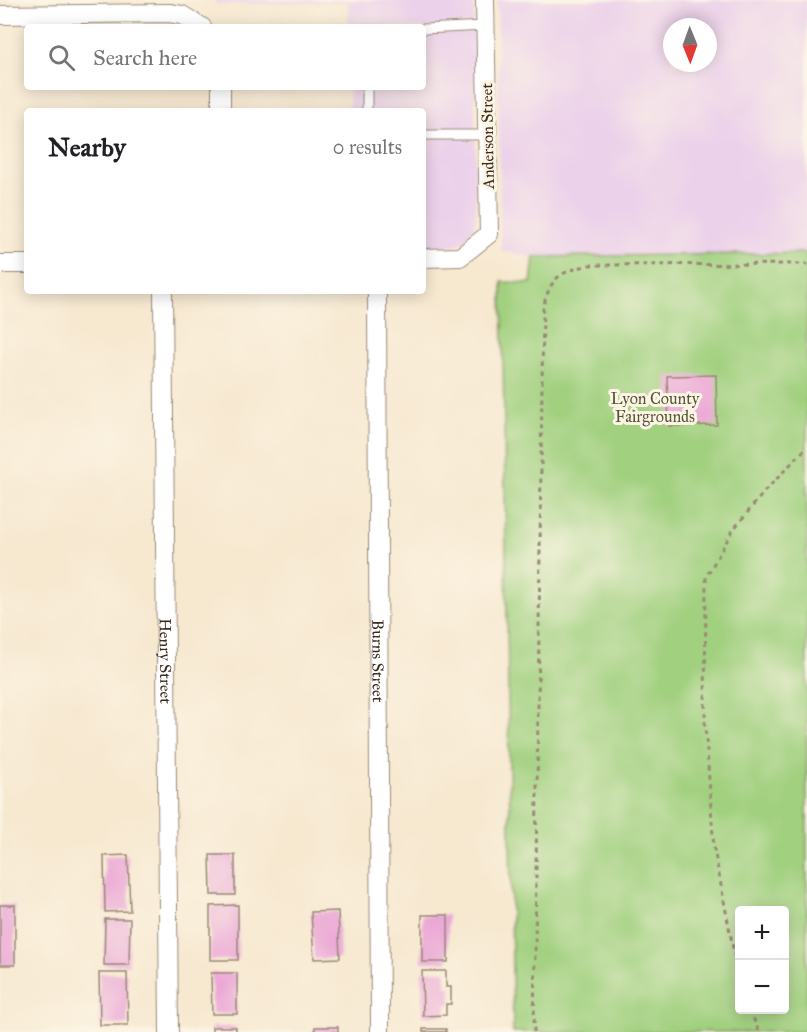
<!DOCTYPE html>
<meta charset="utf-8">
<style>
:root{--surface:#fff;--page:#f6f6f6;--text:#202124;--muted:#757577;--line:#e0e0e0}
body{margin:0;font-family:"IM FELL Great Primer",serif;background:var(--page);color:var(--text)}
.controls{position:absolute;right:18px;bottom:18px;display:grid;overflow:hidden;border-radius:6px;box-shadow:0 3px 15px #0003}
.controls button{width:54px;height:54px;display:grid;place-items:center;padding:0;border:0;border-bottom:2px solid var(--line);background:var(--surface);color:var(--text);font:30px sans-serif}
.compass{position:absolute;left:663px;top:18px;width:54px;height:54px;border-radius:50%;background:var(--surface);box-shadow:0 3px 15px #0003;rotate:179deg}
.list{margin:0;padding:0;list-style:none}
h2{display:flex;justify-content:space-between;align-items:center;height:78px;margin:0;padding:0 24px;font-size:26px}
h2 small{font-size:20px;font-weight:400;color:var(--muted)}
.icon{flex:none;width:33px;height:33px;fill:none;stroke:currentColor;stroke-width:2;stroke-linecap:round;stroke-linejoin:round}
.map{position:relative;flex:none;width:807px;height:1032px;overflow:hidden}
.search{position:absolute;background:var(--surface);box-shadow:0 3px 15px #0003;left:24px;top:24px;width:402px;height:66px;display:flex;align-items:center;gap:15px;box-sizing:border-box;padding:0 21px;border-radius:6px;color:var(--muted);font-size:22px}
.panel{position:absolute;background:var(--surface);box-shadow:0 3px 15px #0003;left:24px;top:108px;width:402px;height:186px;border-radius:6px}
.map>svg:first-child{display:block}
.built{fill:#ecd1ea;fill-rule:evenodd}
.green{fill:#a1d07f;stroke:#6e7d4e;stroke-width:1.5;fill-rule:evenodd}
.building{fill:#eba7d6}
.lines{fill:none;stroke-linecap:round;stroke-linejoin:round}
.service-casing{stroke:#998977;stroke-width:11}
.minor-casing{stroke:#998977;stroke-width:20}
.path{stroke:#998977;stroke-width:3;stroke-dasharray:4.5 4.5;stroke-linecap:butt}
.service{stroke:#fff;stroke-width:9}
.minor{stroke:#fff;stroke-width:18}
.labels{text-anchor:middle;stroke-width:6;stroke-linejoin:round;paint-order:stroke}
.street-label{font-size:16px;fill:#3b2a1e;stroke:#fcf5e5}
.park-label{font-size:16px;fill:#545436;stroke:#fcf5e5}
</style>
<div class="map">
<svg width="807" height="1032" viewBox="0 0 807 1032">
<rect width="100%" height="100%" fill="#fcf5e5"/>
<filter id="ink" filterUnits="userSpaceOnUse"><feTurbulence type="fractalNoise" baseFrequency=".0167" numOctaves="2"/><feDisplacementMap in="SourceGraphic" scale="12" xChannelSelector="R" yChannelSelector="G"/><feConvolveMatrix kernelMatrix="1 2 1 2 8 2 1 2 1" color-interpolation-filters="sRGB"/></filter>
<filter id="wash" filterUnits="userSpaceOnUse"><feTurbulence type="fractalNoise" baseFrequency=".008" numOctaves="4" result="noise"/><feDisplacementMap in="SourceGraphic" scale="24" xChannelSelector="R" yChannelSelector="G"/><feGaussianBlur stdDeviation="1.35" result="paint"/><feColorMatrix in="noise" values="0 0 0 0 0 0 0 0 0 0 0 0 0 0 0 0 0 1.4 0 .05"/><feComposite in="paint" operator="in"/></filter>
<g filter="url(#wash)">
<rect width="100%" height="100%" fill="#f7e8d0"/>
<path class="built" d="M 215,0 L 474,0 L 476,221 L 469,238 L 455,246 L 423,247 L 423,111 L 349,111 L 349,87 L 423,87 L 423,27 L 349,27 L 348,2 L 215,4 Z
M 497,0 L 807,0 L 807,253 L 534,257 L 501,251 ZM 672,27 L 708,27 L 708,63 L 672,63 Z"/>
<path class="green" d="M 807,253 L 807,1032 L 513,1032 L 502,282 L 531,283 L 534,257 ZM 740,910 L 784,910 L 784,1010 L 740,1010 Z"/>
<g id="blocks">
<path class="building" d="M 716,375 L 717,425 L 669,426 L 667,376 Z
M 128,855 L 130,911 L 105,912 L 104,856 Z
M 210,855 L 235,855 L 235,895 L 211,895 Z
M 0,905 L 15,905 L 15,965 L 0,965 Z
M 238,905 L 238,960 L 210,960 L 210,906 Z
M 338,911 L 340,958 L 314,959 L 311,912 Z
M 422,915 L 448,915 L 448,962 L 422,962 Z
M 105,919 L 130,919 L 129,965 L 104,965 Z
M 422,971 L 446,971 L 446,987 L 451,987 L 451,1004 L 446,1004 L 446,1015 L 423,1016 Z
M 99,973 L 127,973 L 128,1025 L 100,1025 Z
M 211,973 L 237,973 L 237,1014 L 212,1014 Z
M 212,1027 L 236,1027 L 236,1032 L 212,1032 Z
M 315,1027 L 338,1027 L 338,1032 L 315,1032 Z
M 423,1029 L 446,1029 L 446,1032 L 423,1032 Z"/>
</g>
</g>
<g filter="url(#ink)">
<use href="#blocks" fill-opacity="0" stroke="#998977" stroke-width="1.5"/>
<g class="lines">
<defs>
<path id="service" d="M 423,29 L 486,26
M 367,87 L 367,111
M 423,135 L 487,135"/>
<g id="minor">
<path d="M 0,15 L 169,13 L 182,15 L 202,27"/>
<path d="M 221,87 L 221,111"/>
<path d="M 423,258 L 460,257 L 489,234 L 485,0"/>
<path d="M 0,264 L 27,264"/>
<path id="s1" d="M 163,291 L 169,1032"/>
<path id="s2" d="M 377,291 L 380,1032"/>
</g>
</defs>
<use href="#service" class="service-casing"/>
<use href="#minor" class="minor-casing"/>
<path class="path" d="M 740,984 L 714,849 L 705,724 L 706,577 L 733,530 L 765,491 L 807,447
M 750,1010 L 759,1032
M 534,1032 L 543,307 C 552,276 558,273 589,265 L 807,264"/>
<use href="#service" class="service"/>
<use href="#minor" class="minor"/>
</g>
</g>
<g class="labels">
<g class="street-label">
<text transform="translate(487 136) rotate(-91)" y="6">Anderson Street</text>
<text dy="6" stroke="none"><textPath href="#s1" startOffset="370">Henry Street</textPath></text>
<text dy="6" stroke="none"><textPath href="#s2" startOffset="370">Burns Street</textPath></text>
</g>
<g class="park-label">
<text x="655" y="404">Lyon County<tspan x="655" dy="18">Fairgrounds</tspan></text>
</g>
</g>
</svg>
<div class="controls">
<button>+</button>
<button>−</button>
</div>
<svg class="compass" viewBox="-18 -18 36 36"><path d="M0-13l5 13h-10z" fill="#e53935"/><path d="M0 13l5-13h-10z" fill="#757577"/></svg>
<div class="search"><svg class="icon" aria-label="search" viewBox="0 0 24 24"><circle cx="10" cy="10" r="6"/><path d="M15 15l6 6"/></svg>Search here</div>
<section class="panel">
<h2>Nearby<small>0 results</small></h2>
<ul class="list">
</ul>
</section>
</div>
